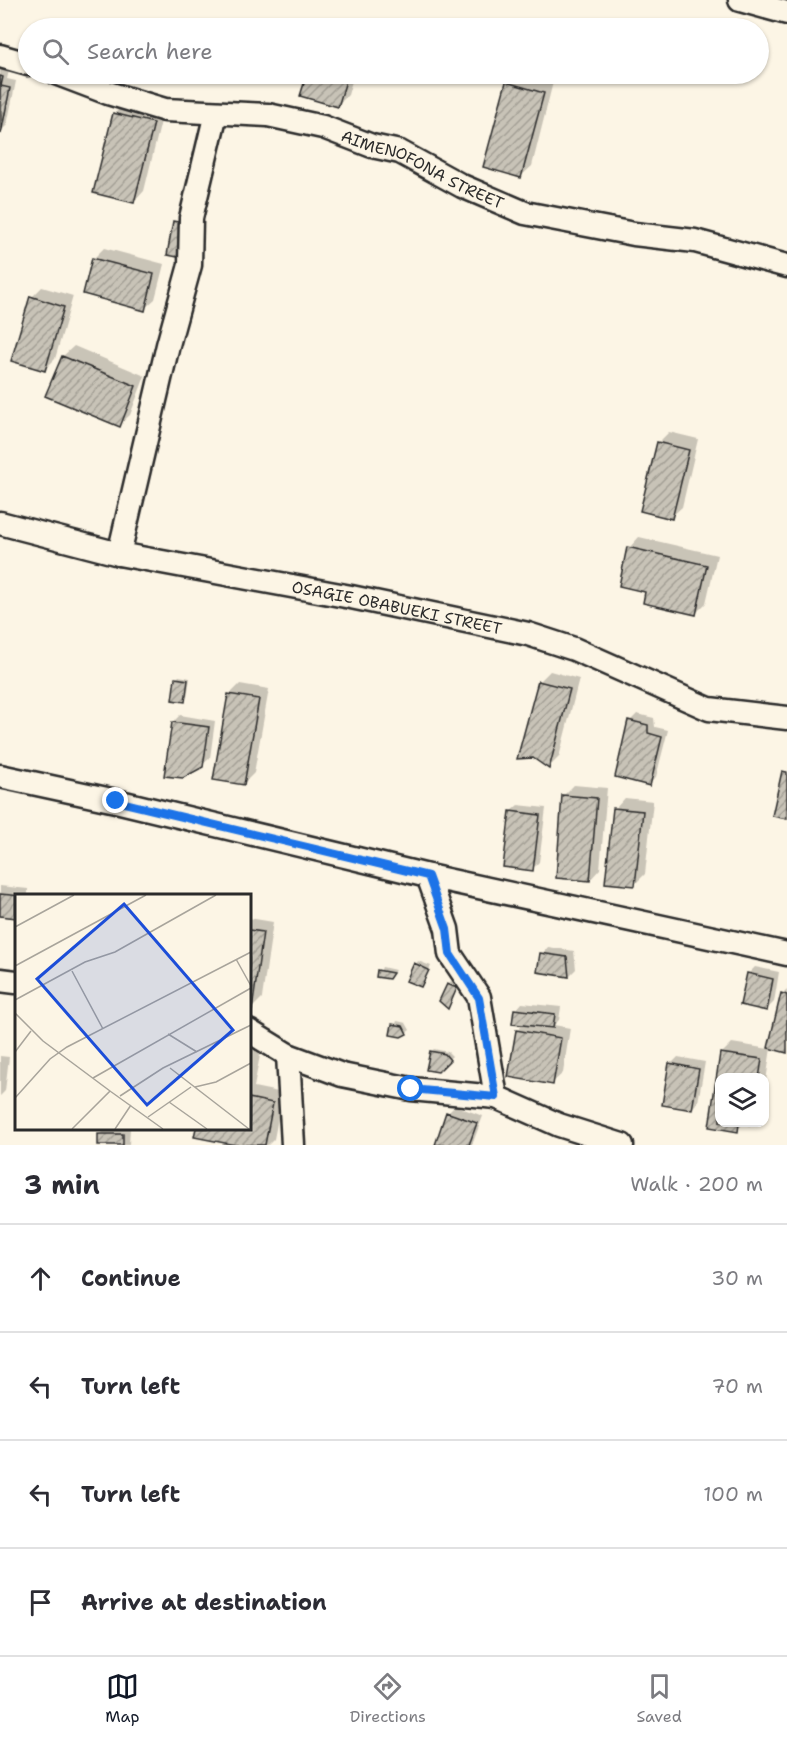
<!DOCTYPE html>
<meta charset="utf-8">
<style>
:root{--surface:#fff;--page:#f7f7f7;--text:#2b2b33;--muted:#7c7c81;--line:#e1e1e2;--accent:#111827}
body{margin:0;font-family:"Shantell Sans",sans-serif;background:var(--page);color:var(--text)}
.controls{position:absolute;right:18px;bottom:18px;display:grid;overflow:hidden;border-radius:12px;box-shadow:0 2px 4px #0004}
.controls button{width:54px;height:54px;display:grid;place-items:center;padding:0;border:0;border-bottom:2px solid var(--line);background:var(--surface);color:var(--text);font:30px sans-serif}
.stop{position:absolute;width:18px;height:18px;margin:-14px;border:4px solid #1a73e8;border-radius:50%;background:#fff}
.stop.end{background:#1a73e8;border-color:#fff;box-shadow:0 2px 6px #0008}
.list{margin:0;padding:0;list-style:none}
h2{display:flex;justify-content:space-between;align-items:center;height:78px;margin:0;padding:0 24px;font-size:26px}
h2 small{font-size:20px;font-weight:400;color:var(--muted)}
.list li{display:grid;grid-template-columns:39px 1fr auto;gap:18px;align-items:center;box-sizing:border-box;height:108px;padding:0 24px;border-top:2px solid var(--line)}
.list b{display:block;font-size:22px;white-space:nowrap}
.list em{font-size:20px;font-style:normal;color:var(--muted)}
.icon{flex:none;width:33px;height:33px;fill:none;stroke:currentColor;stroke-width:2;stroke-linecap:round;stroke-linejoin:round}
.map{position:relative;flex:none;width:787px;height:1145px;overflow:hidden}
.search{position:absolute;background:var(--surface);box-shadow:0 2px 4px #0004;left:18px;right:18px;top:18px;height:66px;display:flex;align-items:center;gap:15px;box-sizing:border-box;padding:0 21px;border-radius:33px;color:var(--muted);font-size:22px}
.sheet{height:510px;background:var(--surface)}
nav{display:flex;justify-content:space-around;align-items:center;box-sizing:border-box;height:84px;border-top:2px solid var(--line);background:var(--surface);font-size:16px;color:var(--muted)}
nav a{display:grid;justify-items:center;gap:3px}
nav .on{color:var(--accent)}
.map>svg:first-child{display:block}
.shadow{fill:#0003}
.building{fill:url(#building-hatch);stroke:#2b2b2b;stroke-width:1.5}
.lines{fill:none;stroke-linecap:round;stroke-linejoin:round}
.minor-casing{stroke:#2b2b2b;stroke-width:27}
.minor{stroke:#fcf5e5;stroke-width:22}
.route{stroke:#1a73e8;stroke-width:8}
.labels{text-anchor:middle;stroke-width:4.5;stroke-linejoin:round;paint-order:stroke}
.street-label{font-size:16px;fill:#2b2b2b;stroke:#fcf5e5}
.inset-road{fill:none;stroke:#a8a49b;stroke-width:1.5}
.view{fill:#1d4ed8;fill-opacity:0.15;stroke:#1d4ed8;stroke-width:3}
.inset-edge{fill:none;stroke:#2b2b2b;stroke-width:3}
</style>
<div class="map">
<svg width="787" height="1145" viewBox="0 0 787 1145">
<defs>
<pattern id="building-hatch" width="6" height="6" patternUnits="userSpaceOnUse" patternTransform="scale(1.5)"><rect width="6" height="6" fill="#c8c3b7"/><path d="M-1 1l2-2M0 6l6-6M5 7l2-2" fill="none" stroke="#a39f95"/></pattern>
</defs>
<rect width="100%" height="100%" fill="#fcf5e5"/>
<filter id="ink" filterUnits="userSpaceOnUse"><feTurbulence type="fractalNoise" baseFrequency=".0167" numOctaves="2"/><feDisplacementMap in="SourceGraphic" scale="12" xChannelSelector="R" yChannelSelector="G"/><feConvolveMatrix kernelMatrix="1 2 1 2 8 2 1 2 1" color-interpolation-filters="sRGB"/></filter>
<g filter="url(#ink)">
<path class="shadow" d="M 0,68 L 9,70 L 7,79 L 16,81 L 7,125 L 0,132 Z
M 308,74 L 354,74 L 348,95 L 338,105 L 302,95 Z
M 517,74 L 553,82 L 532,166 L 521,176 L 507,83 Z
M 125,103 L 163,113 L 144,191 L 134,202 L 114,114 Z
M 104,248 L 164,264 L 155,299 L 144,309 L 85,293 L 94,258 Z
M 42,287 L 73,296 L 55,359 L 44,370 L 32,297 Z
M 74,346 L 145,376 L 130,415 L 119,425 L 63,356 Z
M 669,432 L 698,439 L 682,507 L 671,517 L 642,510 L 659,442 Z
M 639,537 L 717,555 L 706,603 L 696,613 L 647,591 L 629,548 Z
M 550,671 L 579,679 L 559,757 L 549,767 L 539,682 Z
M 179,676 L 190,678 L 187,697 L 184,700 L 176,679 Z
M 240,684 L 269,689 L 254,773 L 243,784 L 229,695 Z
M 637,714 L 654,718 L 655,727 L 668,730 L 656,777 L 649,784 L 630,721 Z
M 180,715 L 215,721 L 210,758 L 202,765 L 173,722 Z
M 574,785 L 607,788 L 600,869 L 590,880 L 564,795 Z
M 625,798 L 653,801 L 645,874 L 634,885 L 615,809 Z
M 518,805 L 546,808 L 539,862 L 532,869 L 511,811 Z
M 0,886 L 28,889 L 28,896 L 16,896 L 16,917 L 0,915 Z
M 249,918 L 273,922 L 262,998 L 252,1008 L 249,1008 Z
M 548,947 L 574,951 L 576,969 L 569,976 L 539,971 L 542,954 Z
M 418,961 L 431,966 L 420,986 L 408,980 Z
M 382,967 L 395,970 L 392,974 L 378,976 Z
M 755,967 L 779,972 L 774,1002 L 767,1009 L 749,973 Z
M 451,981 L 459,985 L 448,1006 L 448,984 Z
M 787,989 L 787,1051 L 771,1048 L 764,1094 L 764,1078 L 720,1078 L 720,1122 L 752,1122 L 744,1123 L 737,1130 L 711,1126 L 722,1053 L 732,1043 L 769,1049 L 782,994 Z
M 522,1003 L 561,1007 L 559,1020 L 554,1025 L 570,1028 L 563,1073 L 552,1083 L 517,1031 L 524,1023 L 516,1010 Z
M 397,1021 L 406,1023 L 410,1030 L 406,1033 L 392,1034 Z
M 249,1047 L 261,1050 L 254,1087 L 283,1093 L 274,1139 L 268,1145 L 242,1145 L 249,1128 Z
M 434,1049 L 448,1052 L 452,1056 L 438,1070 L 431,1052 Z
M 0,1056 L 9,1057 L 5,1091 L 0,1096 Z
M 678,1057 L 705,1062 L 698,1102 L 691,1109 L 671,1064 Z
M 455,1106 L 483,1116 L 472,1145 L 437,1145 L 448,1113 Z
M 105,1128 L 130,1128 L 129,1145 L 99,1145 L 100,1134 Z"/>
<path class="building" d="M 307,74 L 348,74 L 338,107 L 300,96 Z
M 0,76 L 3,77 L 1,86 L 10,88 L 1,134 Z
M 506,82 L 544,93 L 521,178 L 483,167 Z
M 113,113 L 154,123 L 134,203 L 93,193 Z
M 173,221 L 189,224 L 183,258 L 167,255 Z
M 92,258 L 154,274 L 145,311 L 83,294 Z
M 30,296 L 64,307 L 45,371 L 11,361 Z
M 62,356 L 136,386 L 120,427 L 45,396 Z
M 657,442 L 689,450 L 672,519 L 640,511 Z
M 627,547 L 707,565 L 696,615 L 643,603 L 645,592 L 619,586 Z
M 175,678 L 188,680 L 185,702 L 172,700 Z
M 538,681 L 570,689 L 549,769 L 533,758 L 517,759 Z
M 228,694 L 259,699 L 244,785 L 213,780 Z
M 628,720 L 648,725 L 648,733 L 662,737 L 650,786 L 615,777 Z
M 172,722 L 209,727 L 203,767 L 183,778 L 164,776 Z
M 782,771 L 787,772 L 787,819 L 772,816 Z
M 562,795 L 597,798 L 590,881 L 556,878 Z
M 613,808 L 643,811 L 635,886 L 605,883 Z
M 510,811 L 540,815 L 533,871 L 503,867 Z
M 0,894 L 22,896 L 16,896 L 16,918 L 0,916 Z
M 249,930 L 263,932 L 252,1010 L 249,1009 Z
M 540,953 L 567,957 L 569,977 L 537,972 Z
M 414,963 L 429,970 L 421,987 L 406,981 Z
M 377,970 L 393,973 L 389,979 L 376,977 Z
M 747,973 L 773,979 L 767,1011 L 740,1005 Z
M 447,984 L 457,988 L 448,1009 L 439,1001 Z
M 781,993 L 787,995 L 787,1053 L 768,1048 Z
M 514,1009 L 555,1014 L 553,1028 L 512,1024 Z
M 392,1024 L 403,1026 L 407,1034 L 401,1037 L 390,1035 Z
M 516,1030 L 561,1038 L 553,1085 L 508,1077 Z
M 430,1051 L 445,1054 L 450,1060 L 438,1072 L 426,1070 Z
M 720,1053 L 762,1059 L 759,1078 L 720,1078 L 720,1122 L 752,1122 L 752,1125 L 739,1123 L 738,1132 L 709,1127 Z
M 669,1063 L 699,1069 L 692,1110 L 662,1105 Z
M 249,1098 L 273,1103 L 265,1145 L 235,1145 L 194,1137 L 196,1128 L 249,1128 Z
M 446,1112 L 477,1123 L 469,1145 L 435,1145 Z
M 98,1134 L 123,1134 L 123,1145 L 98,1145 Z"/>
<g class="lines">
<defs>
<g id="minor">
<path d="M 740,0 L 787,13"/>
<path d="M 0,56 L 28,64"/>
<path id="s1" d="M 58,74 L 108,93 L 165,110 L 268,115 L 323,127 L 372,146 L 400,152 L 462,186 L 525,213 L 634,234 L 695,241 L 787,266"/>
<path id="s2" d="M 0,523 L 119,554 L 351,597 L 528,634 L 574,649 L 709,709 L 787,718"/>
<path d="M 119,554 L 168,345 L 190,265 L 191,218 L 216,113"/>
<path d="M 0,776 L 116,801 L 428,876 L 787,954"/>
<path d="M 428,876 L 447,929 L 450,954 L 479,997 L 496,1097"/>
<path d="M 0,980 L 16,982"/>
<path d="M 249,1031 L 288,1055 L 342,1075 L 411,1089 L 496,1097 L 559,1125 L 622,1145"/>
<path d="M 288,1055 L 293,1145"/>
</g>
</defs>
<use href="#minor" class="minor-casing"/>
<use href="#minor" class="minor"/>
</g>
</g>
<g class="lines" filter="url(#ink)">
<path class="route" d="M 116,801 L 428,876 L 447,929 L 450,954 L 479,998 L 496,1097 L 411,1089"/>
</g>
<g class="labels">
<g class="street-label">
<text dy="6" stroke="none"><textPath href="#s1" startOffset="381">AIMENOFONA STREET</textPath></text>
<text dy="6" stroke="none"><textPath href="#s2" startOffset="406">OSAGIE OBABUEKI STREET</textPath></text>
</g>
</g>
<g transform="translate(15 894)">
<rect width="236" height="236" fill="#fcf5e5"/>
<path class="inset-road" d="M 0,33 L 59,1M 221,65 L 236,92M 0,72 L 131,1M 57,77 L 88,135M 0,106 L 70,68 L 100,58 L 201,1M 0,119 L 28,147 L 95,197 L 57,235M 153,140 L 182,158M 0,158 L 16,137M 155,174 L 234,235M 78,184 L 236,94M 180,193 L 201,188 L 236,169M 95,197 L 148,235M 105,202 L 148,174 L 236,131M 0,204 L 35,165 L 52,153 L 236,58M 154,208 L 192,235M 133,223 L 176,193M 100,235 L 116,211"/>
<path class="view" d="M 109,10 L 218,136 L 132,211 L 22,85 Z"/>
<rect width="236" height="236" class="inset-edge"/>
</g>
</svg>
<div class="controls">
<button><svg class="icon" aria-label="layers" viewBox="0 0 24 24"><path d="M12 4l9 5-9 5-9-5zM3 14l9 5 9-5"/></svg></button>
</div>
<div class="stop" style="left:411px;top:1089px"></div>
<div class="stop end" style="left:116px;top:801px"></div>
<div class="search"><svg class="icon" aria-label="search" viewBox="0 0 24 24"><circle cx="10" cy="10" r="6"/><path d="M15 15l6 6"/></svg>Search here</div>
</div>
<section class="sheet">
<h2>3 min<small>Walk · 200 m</small></h2>
<ul class="list">
<li><svg class="icon" aria-label="ahead" viewBox="0 0 24 24"><path d="M12 20V5M6 11l6-6 6 6"/></svg><div><b>Continue</b></div><em>30 m</em></li>
<li><svg class="icon" aria-label="left" viewBox="0 0 24 24"><path d="M17 20v-9H6M10 6l-5 5 5 5"/></svg><div><b>Turn left</b></div><em>70 m</em></li>
<li><svg class="icon" aria-label="left" viewBox="0 0 24 24"><path d="M17 20v-9H6M10 6l-5 5 5 5"/></svg><div><b>Turn left</b></div><em>100 m</em></li>
<li><svg class="icon" aria-label="arrive" viewBox="0 0 24 24"><path d="M6 21V4h12l-3 4 3 4H6"/></svg><div><b>Arrive at destination</b></div></li>
</ul>
</section>
<nav>
<a class="on"><svg class="icon" aria-label="map" viewBox="0 0 24 24"><path d="M3 6l6-2 6 2 6-2v14l-6 2-6-2-6 2zM9 4v14M15 6v14"/></svg>Map</a>
<a><svg class="icon" aria-label="directions" viewBox="0 0 24 24"><path d="M12 3l9 9-9 9-9-9zM9 14v-3h6M13 9l2 2-2 2"/></svg>Directions</a>
<a><svg class="icon" aria-label="saved" viewBox="0 0 24 24"><path d="M7 4h10v16l-5-4-5 4z"/></svg>Saved</a>
</nav>
